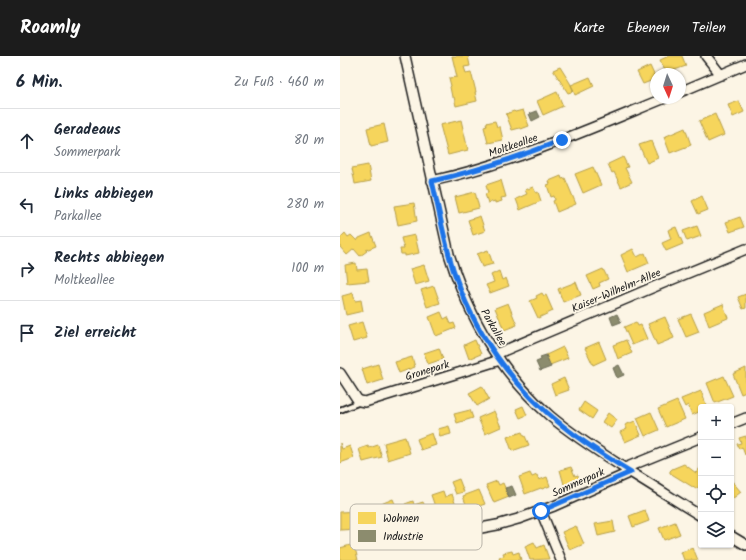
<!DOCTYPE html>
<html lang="de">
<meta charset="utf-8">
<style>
:root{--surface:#fff;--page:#f2f2f3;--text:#1f2937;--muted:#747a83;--line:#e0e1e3;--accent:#1c1c1c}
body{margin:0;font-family:Kalam,sans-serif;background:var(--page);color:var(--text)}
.controls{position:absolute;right:12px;bottom:12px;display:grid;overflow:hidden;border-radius:4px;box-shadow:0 1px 3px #0004}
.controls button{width:36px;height:36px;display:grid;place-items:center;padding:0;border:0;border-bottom:1px solid var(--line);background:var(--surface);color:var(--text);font:20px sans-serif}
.compass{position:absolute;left:310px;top:12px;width:36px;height:36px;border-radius:50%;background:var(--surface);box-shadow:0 1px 3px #0004;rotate:176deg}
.stop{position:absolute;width:12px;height:12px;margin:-9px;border:3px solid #1a73e8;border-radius:50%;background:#fff}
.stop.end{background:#1a73e8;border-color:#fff;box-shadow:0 1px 4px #0008}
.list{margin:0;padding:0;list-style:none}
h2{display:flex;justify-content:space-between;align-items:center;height:52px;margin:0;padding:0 16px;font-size:17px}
h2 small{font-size:13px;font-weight:400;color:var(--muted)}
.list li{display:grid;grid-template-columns:26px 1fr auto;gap:12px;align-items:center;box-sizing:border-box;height:64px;padding:0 16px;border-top:1px solid var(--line)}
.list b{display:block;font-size:15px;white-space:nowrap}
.list p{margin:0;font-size:13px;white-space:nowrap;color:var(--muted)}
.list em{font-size:13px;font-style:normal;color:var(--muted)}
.icon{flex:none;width:22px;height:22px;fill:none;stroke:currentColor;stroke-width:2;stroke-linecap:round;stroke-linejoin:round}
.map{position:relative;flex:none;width:406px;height:504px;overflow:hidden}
header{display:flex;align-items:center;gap:24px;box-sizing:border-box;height:56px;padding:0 20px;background:var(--accent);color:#fff}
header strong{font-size:19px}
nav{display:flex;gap:22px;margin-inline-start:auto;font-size:14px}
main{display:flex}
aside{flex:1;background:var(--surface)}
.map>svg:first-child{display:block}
.homes{fill:#f6d55c;stroke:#b59e49}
.industry{fill:#8c8c6e;stroke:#6a6a55}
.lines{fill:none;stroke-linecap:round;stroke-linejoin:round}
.service-casing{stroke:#1c1c1c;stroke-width:8}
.minor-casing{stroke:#1c1c1c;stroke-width:12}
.service{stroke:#fcf5e5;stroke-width:4.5}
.minor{stroke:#fcf5e5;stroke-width:9}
.route{stroke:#1a73e8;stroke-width:5}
.labels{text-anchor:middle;stroke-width:4;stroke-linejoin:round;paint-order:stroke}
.street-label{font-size:11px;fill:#1c1c1c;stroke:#fcf5e5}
.key{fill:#fcf5e5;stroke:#b9b4a9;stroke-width:1}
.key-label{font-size:11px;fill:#1c1c1c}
</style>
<header>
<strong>Roamly</strong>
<nav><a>Karte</a><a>Ebenen</a><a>Teilen</a></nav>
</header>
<main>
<aside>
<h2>6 Min.<small>Zu Fuß · 460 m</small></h2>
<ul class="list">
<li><svg class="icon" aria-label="ahead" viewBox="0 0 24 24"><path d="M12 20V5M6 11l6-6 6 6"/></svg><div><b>Geradeaus</b><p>Sommerpark</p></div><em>80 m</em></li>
<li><svg class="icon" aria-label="left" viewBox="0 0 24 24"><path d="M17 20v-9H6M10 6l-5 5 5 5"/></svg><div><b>Links abbiegen</b><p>Parkallee</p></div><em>280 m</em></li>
<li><svg class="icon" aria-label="right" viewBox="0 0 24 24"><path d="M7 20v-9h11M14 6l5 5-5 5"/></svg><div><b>Rechts abbiegen</b><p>Moltkeallee</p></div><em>100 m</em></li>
<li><svg class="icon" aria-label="arrive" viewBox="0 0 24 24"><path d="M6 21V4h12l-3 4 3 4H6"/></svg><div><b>Ziel erreicht</b></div></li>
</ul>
</aside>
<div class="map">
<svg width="406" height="504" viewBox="0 0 406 504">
<rect width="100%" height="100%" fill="#fcf5e5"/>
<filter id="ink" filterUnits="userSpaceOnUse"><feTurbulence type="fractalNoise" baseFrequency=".025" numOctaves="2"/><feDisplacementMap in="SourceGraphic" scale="8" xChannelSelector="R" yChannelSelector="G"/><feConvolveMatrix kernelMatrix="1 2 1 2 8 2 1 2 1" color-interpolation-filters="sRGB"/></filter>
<g filter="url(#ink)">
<path class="homes" d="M 112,0 L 128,0 L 130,10 L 124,11 L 126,17 L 131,16 L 136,36 L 135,36 L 137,45 L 116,50 L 114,41 L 112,41 L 110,31 L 111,30 L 109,22 L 117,21 Z
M 329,0 L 342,0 L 346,10 L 326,17 L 320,4 Z
M 310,10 L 316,23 L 303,28 L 297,16 Z
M 220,11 L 230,27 L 234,35 L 228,37 L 213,14 Z
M 250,21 L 254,30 L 235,39 L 231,29 Z
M 217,36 L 223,50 L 203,59 L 197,45 Z
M 399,45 L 404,56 L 393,61 L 388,49 Z
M 183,54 L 189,70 L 181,73 L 180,72 L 172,74 L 166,58 L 174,55 L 175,56 Z
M 375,58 L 384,79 L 368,86 L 359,65 Z
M 121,64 L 128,94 L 108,99 L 100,69 Z
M 155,65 L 157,71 L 160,71 L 163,84 L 148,87 L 144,71 L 147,70 L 146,67 Z
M 44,68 L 48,86 L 31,90 L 27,72 Z
M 345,72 L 351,89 L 330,97 L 324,81 Z
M 311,85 L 318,102 L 307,107 L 299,89 Z
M 283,101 L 288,111 L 285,112 L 292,126 L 281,131 L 274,116 L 272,117 L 268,108 Z
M 28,109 L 31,125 L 15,128 L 12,112 Z
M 253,111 L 261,129 L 243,137 L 235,118 Z
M 221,120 L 222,123 L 225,122 L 236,148 L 217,156 L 213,145 L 215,144 L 214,140 L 211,141 L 207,129 L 210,128 L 209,125 Z
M 161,124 L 166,141 L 161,142 L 162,145 L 155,147 L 155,145 L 148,147 L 145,138 L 148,137 L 146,129 Z
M 193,131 L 196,137 L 198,136 L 201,145 L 180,154 L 176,143 L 187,138 L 185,134 Z
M 135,136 L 139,152 L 119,157 L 115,141 Z
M 362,140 L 368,154 L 358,158 L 352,145 Z
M 74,147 L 77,165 L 58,169 L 54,150 Z
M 140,160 L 145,175 L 133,179 L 128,164 Z
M 400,161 L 404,171 L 390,176 L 386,166 Z
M 357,170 L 361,180 L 347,185 L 343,175 Z
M 336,171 L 343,188 L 326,195 L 322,187 L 331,183 L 328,174 Z
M 5,177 L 8,181 L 11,179 L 17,185 L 19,182 L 31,177 L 36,190 L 26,194 L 27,195 L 20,200 L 14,193 L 7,199 L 0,191 L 0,182 Z
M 75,179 L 79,197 L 65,200 L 65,198 L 61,198 L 60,193 L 64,193 L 61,182 Z
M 293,193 L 297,201 L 305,197 L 309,207 L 288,216 L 281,199 Z
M 148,194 L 153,208 L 142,211 L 137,198 Z
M 16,207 L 17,214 L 27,213 L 29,225 L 7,227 L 5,209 Z
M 84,209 L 89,225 L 75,229 L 70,213 Z
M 263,213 L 268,223 L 259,227 L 260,230 L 253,233 L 247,220 Z
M 159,215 L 162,224 L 166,222 L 169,230 L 150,237 L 146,229 L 154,226 L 151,219 Z
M 236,226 L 241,239 L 223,246 L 218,233 Z
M 94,230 L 100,247 L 87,251 L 81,234 Z
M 13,237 L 15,245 L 21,244 L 23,255 L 6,259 L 2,240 Z
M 202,237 L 204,240 L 206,239 L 213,255 L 198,262 L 190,245 L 197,242 L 196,240 Z
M 406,238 L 406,252 L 403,253 L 398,241 Z
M 168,247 L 177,269 L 164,274 L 155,252 Z
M 383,248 L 388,262 L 369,270 L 364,256 Z
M 101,256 L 104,263 L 108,261 L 111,268 L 114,267 L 116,272 L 96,280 L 89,261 Z
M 351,258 L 359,276 L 346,281 L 338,263 Z
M 325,261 L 334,282 L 317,289 L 308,268 Z
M 22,266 L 27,282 L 13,286 L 8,270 Z
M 296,266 L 298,270 L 301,269 L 307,283 L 292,289 L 284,271 Z
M 135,284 L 141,298 L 129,303 L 124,289 Z
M 286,284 L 292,297 L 278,303 L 273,289 Z
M 259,286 L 266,303 L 253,309 L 245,292 Z
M 223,291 L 228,302 L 210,309 L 206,299 Z
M 99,292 L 103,303 L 88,308 L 84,297 Z
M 72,301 L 75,311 L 59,317 L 55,306 Z
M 38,308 L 43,324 L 27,329 L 22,313 Z
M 406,312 L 406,336 L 401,338 L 393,318 Z
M 384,320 L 393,340 L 375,347 L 367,327 Z
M 224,322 L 229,334 L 215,339 L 211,328 Z
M 142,330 L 149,343 L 137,350 L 129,337 Z
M 361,335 L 367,351 L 361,351 L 361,355 L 352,359 L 348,349 L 345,351 L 341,343 Z
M 337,345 L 345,363 L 326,371 L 318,353 Z
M 244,346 L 257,355 L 252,363 L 239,354 Z
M 183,350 L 187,359 L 180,362 L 176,353 Z
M 130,354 L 133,362 L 117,367 L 114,358 Z
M 154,355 L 161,371 L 145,378 L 138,362 Z
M 311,356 L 319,374 L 305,380 L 297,362 Z
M 268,357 L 277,364 L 271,372 L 262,366 Z
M 295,365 L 301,379 L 285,386 L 280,376 L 287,373 L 285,369 Z
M 109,370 L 111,378 L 100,381 L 98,373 Z
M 182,376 L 184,380 L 185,380 L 189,389 L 172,395 L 167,381 Z
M 92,377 L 96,389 L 81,394 L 77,383 Z
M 406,380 L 406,398 L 405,399 L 402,391 L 399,393 L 397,388 L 401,387 L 399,382 Z
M 65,381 L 70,397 L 48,404 L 44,387 Z
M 0,387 L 2,393 L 10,390 L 14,402 L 0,407 Z
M 38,389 L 42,401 L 23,406 L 19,393 L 28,390 L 29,392 Z
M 344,408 L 356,417 L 361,411 L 361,428 L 356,433 L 330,417 L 330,415 L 332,413 Z
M 231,411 L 235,420 L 238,419 L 240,427 L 225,432 L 220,414 Z
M 190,417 L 192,421 L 197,419 L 199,424 L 207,421 L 210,430 L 202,433 L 201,432 L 185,438 L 179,421 Z
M 119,423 L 124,436 L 116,438 L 111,426 Z
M 391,424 L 401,436 L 392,443 L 391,441 Z
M 157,425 L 159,429 L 163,427 L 169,441 L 154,447 L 146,429 Z
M 139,434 L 145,448 L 128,454 L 123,440 Z
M 103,435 L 105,441 L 112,438 L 118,456 L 99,462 L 91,439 Z
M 53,443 L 60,460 L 42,466 L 36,450 Z
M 73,445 L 74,449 L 83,446 L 89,460 L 72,466 L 65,448 Z
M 305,454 L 309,465 L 293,471 L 289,460 Z
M 21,455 L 22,473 L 0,474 L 0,456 Z
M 273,465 L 275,476 L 258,480 L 255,468 Z
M 335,466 L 340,478 L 324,484 L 319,472 Z
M 236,470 L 244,488 L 230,494 L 222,476 Z
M 194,486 L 197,492 L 204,489 L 209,503 L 190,504 L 185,490 Z
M 14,488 L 18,504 L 0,504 L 0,492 Z
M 353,492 L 358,504 L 344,504 L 341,496 Z
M 172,495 L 173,498 L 179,496 L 181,504 L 160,504 L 159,501 L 164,500 L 163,497 Z"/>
<path class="industry" d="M 197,55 L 200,61 L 192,65 L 189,58 Z
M 277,258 L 281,266 L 273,269 L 270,261 Z
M 206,299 L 211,311 L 200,315 L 196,306 L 201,304 L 200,301 Z
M 279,309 L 284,319 L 277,322 L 273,312 Z
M 172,430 L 176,439 L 169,442 L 165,432 Z"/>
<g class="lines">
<defs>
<path id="service" d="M 0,354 L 20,346"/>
<path id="minor" d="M 65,0 L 109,198 C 128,260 161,317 210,360 C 235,381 264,399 292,417 C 315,431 338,446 361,460
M 366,0 L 381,19
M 340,36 L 406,8
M 92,125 C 173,107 249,73 325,42
M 156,298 L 321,228 L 406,193
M 0,317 L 17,343 L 20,345 L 25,346 L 160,304
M 391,368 L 406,362
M 285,412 L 361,381
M 201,455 L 221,504
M 391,480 L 406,489
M 53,484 L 82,483 L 157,469 L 178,463 L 214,450 L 291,416"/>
</defs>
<use href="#service" class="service-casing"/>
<use href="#minor" class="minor-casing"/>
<use href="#service" class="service"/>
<use href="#minor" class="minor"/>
</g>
</g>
<g class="lines" filter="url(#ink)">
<path class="route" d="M 201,455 L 291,416 C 268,402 244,387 223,370 C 172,330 133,275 113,213 C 104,184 99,154 92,125 C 136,115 179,101 222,84"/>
</g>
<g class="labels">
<g class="street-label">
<text transform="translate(173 89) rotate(-19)" y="4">Moltkeallee</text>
<text transform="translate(276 234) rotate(-23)" y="4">Kaiser-Wilhelm-Allee</text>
<text transform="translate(154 271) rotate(60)" y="4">Parkallee</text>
<text transform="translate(87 314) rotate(-17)" y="4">Gronepark</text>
<text transform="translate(238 426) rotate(-24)" y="4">Sommerpark</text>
</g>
</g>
<rect x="10" y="448" width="132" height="46" rx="6" class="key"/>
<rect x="18" y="456" width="18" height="12" fill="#f6d55c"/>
<rect x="18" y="474" width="18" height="12" fill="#8c8c6e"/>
<g class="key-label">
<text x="43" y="466">Wohnen</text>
<text x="43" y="484">Industrie</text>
</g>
</svg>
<div class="controls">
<button>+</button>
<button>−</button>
<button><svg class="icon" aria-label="locate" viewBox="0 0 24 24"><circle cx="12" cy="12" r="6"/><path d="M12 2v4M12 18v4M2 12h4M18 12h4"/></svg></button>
<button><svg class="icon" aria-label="layers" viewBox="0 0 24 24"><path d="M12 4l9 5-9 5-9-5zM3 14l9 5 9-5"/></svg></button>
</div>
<svg class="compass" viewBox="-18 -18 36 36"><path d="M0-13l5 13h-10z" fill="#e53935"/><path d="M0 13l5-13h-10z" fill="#747a83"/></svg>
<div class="stop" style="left:201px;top:455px"></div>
<div class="stop end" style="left:222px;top:84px"></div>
</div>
</main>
